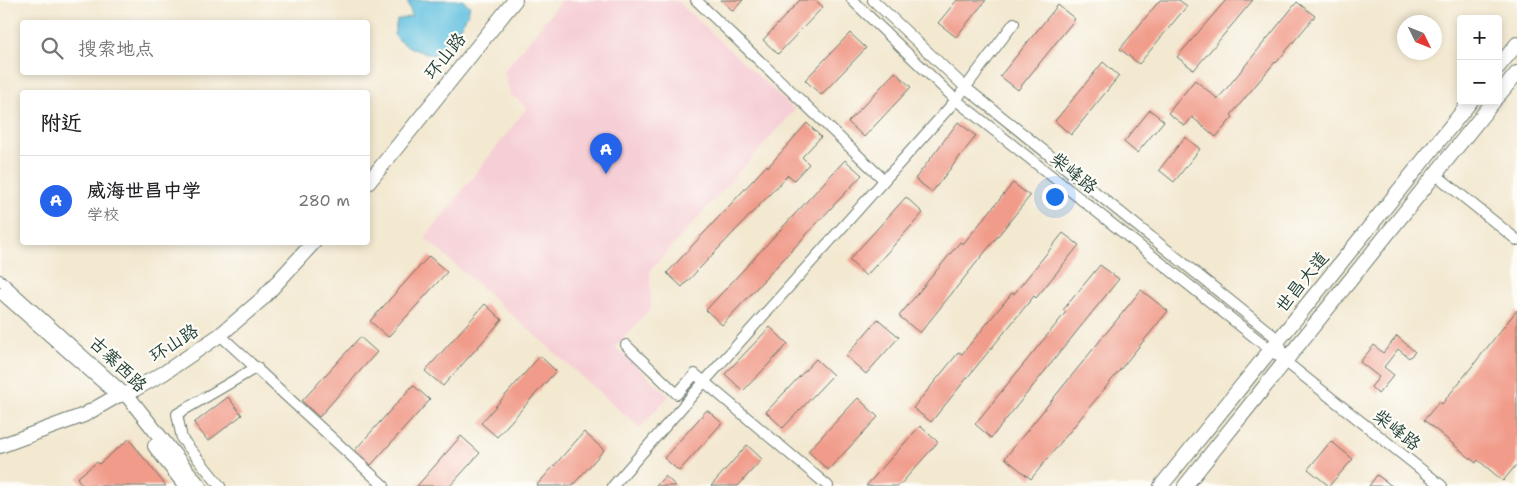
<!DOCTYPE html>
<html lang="zh">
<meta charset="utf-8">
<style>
:root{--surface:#fff;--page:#f2f2f2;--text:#202124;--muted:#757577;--line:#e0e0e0;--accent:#2563eb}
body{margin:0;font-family:"Shantell Sans","LXGW WenKai TC",sans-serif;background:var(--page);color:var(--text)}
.controls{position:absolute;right:15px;top:15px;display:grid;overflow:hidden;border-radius:5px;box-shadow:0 2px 8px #0003}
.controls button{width:45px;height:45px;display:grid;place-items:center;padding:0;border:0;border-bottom:1px solid var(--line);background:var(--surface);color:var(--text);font:25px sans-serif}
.compass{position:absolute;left:1397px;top:15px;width:45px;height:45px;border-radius:50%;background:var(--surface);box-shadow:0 2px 8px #0003;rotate:133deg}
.you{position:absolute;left:1054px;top:196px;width:18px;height:18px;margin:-12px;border:4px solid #fff;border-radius:50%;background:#1a73e8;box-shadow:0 0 0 8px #1a73e833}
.badge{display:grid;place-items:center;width:32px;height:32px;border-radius:50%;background:var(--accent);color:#fff;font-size:16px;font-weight:700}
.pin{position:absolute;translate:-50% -41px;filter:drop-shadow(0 1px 2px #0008)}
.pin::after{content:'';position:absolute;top:26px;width:18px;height:15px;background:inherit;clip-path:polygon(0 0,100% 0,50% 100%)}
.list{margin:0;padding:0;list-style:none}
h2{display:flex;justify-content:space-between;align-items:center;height:65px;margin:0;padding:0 20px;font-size:21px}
h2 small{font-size:16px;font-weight:400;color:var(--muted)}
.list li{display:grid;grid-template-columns:32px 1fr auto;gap:15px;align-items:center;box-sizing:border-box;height:90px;padding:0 20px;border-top:1px solid var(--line)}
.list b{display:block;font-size:19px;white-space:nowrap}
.list p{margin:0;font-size:16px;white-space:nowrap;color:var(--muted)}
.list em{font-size:16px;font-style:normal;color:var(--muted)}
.icon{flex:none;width:28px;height:28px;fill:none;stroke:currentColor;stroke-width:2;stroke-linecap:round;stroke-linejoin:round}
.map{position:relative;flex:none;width:1517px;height:486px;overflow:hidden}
.search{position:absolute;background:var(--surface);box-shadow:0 2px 8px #0003;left:20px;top:20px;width:350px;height:55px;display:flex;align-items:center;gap:12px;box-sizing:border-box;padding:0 18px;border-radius:5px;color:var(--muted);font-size:19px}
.panel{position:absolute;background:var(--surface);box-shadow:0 2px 8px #0003;left:20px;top:90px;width:350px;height:155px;border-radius:5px}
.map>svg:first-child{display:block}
.built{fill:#f6cfd6}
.water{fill:#62c1e0;stroke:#407f8a}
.building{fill:#f19c8b}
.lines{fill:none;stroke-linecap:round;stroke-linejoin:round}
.minor-casing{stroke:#69796b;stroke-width:12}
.major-casing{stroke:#69796b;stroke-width:16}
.minor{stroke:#fff;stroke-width:10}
.major{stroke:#fff;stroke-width:14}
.labels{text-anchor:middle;stroke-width:4.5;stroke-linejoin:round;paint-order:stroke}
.street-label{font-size:18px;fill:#1f3d34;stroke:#fdfcf7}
</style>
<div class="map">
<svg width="1517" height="486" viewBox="0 0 1517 486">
<rect width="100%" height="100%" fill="#fdfcf7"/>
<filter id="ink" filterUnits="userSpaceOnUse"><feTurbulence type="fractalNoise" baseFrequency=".02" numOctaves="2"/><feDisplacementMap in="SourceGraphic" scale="10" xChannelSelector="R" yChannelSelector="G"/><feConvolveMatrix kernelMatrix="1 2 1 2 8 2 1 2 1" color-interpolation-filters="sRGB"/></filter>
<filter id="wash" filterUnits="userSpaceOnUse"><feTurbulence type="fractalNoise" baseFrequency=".0096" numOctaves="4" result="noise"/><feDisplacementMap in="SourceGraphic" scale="20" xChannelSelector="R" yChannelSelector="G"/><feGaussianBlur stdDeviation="1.12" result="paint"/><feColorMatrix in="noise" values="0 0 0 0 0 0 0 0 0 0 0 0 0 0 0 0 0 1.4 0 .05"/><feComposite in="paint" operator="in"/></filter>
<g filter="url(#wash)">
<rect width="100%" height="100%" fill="#f3e8d0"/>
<path class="built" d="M 562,0 L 676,0 L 795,110 L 650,271 L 651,308 L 615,347 L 669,396 L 640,428 L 425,238 L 527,108 L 510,94 L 504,71 Z"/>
<path class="water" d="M 407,0 L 462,0 L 470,6 L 467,16 L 445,49 L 433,55 C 419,52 404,47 394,35 L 397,20 L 412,16 Z"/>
<g id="blocks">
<path class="building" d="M 721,0 L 743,0 L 733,11 Z
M 800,0 L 815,0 L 823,7 L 778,54 L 763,40 Z
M 957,0 L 986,0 L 956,37 L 938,23 Z
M 1160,0 L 1179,0 L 1187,6 L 1139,64 L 1120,49 Z
M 1226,0 L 1253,0 L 1194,70 L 1177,57 Z
M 1297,2 L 1315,16 L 1276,63 L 1275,62 L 1231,115 L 1233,117 L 1216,137 L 1192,117 L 1185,126 L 1168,113 L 1195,80 L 1218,99 Z
M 1058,5 L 1075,19 L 1018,90 L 1000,76 Z
M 850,33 L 866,48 L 821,95 L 805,80 Z
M 1103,62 L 1119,76 L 1071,135 L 1055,121 Z
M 895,72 L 911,87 L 864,137 L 848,122 Z
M 1150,110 L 1164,121 L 1137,153 L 1124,142 Z
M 958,122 L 976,136 L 932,192 L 915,179 Z
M 807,123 L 821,137 L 802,157 L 809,164 L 794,180 L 788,175 L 682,287 L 667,273 L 767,165 L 768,167 Z
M 1185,137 L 1200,149 L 1174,182 L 1159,170 Z
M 845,160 L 862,175 L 722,325 L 706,310 Z
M 1013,183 L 1030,196 L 920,333 L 899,316 L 960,242 L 963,244 Z
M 906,197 L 923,213 L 866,276 L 849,260 Z
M 1063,233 L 1079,245 L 1036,298 L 1034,296 L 931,422 L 913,408 L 959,352 L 962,354 L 1012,293 L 1014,294 Z
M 429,256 L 447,272 L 388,337 L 370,321 Z
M 1100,265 L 1119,279 L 991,438 L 975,424 L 1066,312 L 1063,310 Z
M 1141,290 L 1168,311 L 1031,479 L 1005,458 Z
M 485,304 L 502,320 L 443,386 L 425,371 Z
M 1517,310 L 1517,464 L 1503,481 L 1478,460 L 1476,463 L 1424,420 L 1439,402 L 1442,404 Z
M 878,319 L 899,337 L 866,374 L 846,356 Z
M 770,327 L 788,344 L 743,391 L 725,374 Z
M 1397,336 L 1415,352 L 1409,358 L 1398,349 L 1384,367 L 1394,375 L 1378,394 L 1371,387 L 1379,377 L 1360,362 L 1374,345 L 1383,353 Z
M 360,337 L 377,352 L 319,417 L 302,401 Z
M 540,356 L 556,371 L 497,437 L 481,423 Z
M 816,359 L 833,375 L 783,428 L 766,412 Z
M 413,385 L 430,400 L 371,465 L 355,450 Z
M 228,397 L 242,415 L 208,441 L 194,423 Z
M 858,398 L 878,417 L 828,470 L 808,451 Z
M 707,410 L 722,423 L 679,471 L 664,458 Z
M 920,426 L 938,442 L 899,486 L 866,486 Z
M 584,432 L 604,450 L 572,486 L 536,486 Z
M 461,436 L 480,453 L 450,486 L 417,486 Z
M 129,439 L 166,486 L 83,486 L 77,478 L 97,462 L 99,464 Z
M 1331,441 L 1353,459 L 1329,486 L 1308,469 Z
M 747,445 L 762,459 L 738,486 L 711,486 Z
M 1377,475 L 1392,486 L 1369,486 Z
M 665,476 L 676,486 L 656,486 Z"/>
</g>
</g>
<g filter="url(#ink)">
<use href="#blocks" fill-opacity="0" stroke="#69796b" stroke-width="1"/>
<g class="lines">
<defs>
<path id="minor" d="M 696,0 L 884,180
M 852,0 L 956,100 L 1442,486
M 873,0 L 966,88 L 1279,340 L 1285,362
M 1435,174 L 1517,240
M 0,280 L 126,394
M 0,293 L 117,396
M 220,335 L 384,486
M 626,345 L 677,394 L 695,374 L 828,486
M 220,486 L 182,439 L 177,414 L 257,367
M 613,486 L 704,382 L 956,100 L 1014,23"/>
<path id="major" d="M 1498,67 L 1517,44
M 1498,96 L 1517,73
M 368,183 L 515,0
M 126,394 L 199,486
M 0,446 L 84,415 L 117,396 L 126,394 L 164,373 L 220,335 L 262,299 L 314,242
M 155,446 L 186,486
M 1161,486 L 1471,101
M 1185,486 L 1494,101"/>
</defs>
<use href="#minor" class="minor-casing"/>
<use href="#major" class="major-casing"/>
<use href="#minor" class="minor"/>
<use href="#major" class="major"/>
</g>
</g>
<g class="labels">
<g class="street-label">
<text transform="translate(445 56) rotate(-51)" y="6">环山路</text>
<text transform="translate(1074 173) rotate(39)" y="6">柴峰路</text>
<text transform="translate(1302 282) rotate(-51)" y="6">世昌大道</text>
<text transform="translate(174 343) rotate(-33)" y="6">环山路</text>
<text transform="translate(118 364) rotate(44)" y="6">古寨西路</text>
<text transform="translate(1397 430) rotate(38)" y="6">柴峰路</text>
</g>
</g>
</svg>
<div class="controls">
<button>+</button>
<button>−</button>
</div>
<svg class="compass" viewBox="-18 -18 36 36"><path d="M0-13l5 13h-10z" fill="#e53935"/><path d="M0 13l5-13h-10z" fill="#757577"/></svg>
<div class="you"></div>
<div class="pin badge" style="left:606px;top:174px">A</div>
<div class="search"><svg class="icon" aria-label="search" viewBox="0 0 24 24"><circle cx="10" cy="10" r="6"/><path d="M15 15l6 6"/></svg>搜索地点</div>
<section class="panel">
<h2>附近<small></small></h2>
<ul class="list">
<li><span class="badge">A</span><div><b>威海世昌中学</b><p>学校</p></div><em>280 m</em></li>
</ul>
</section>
</div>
